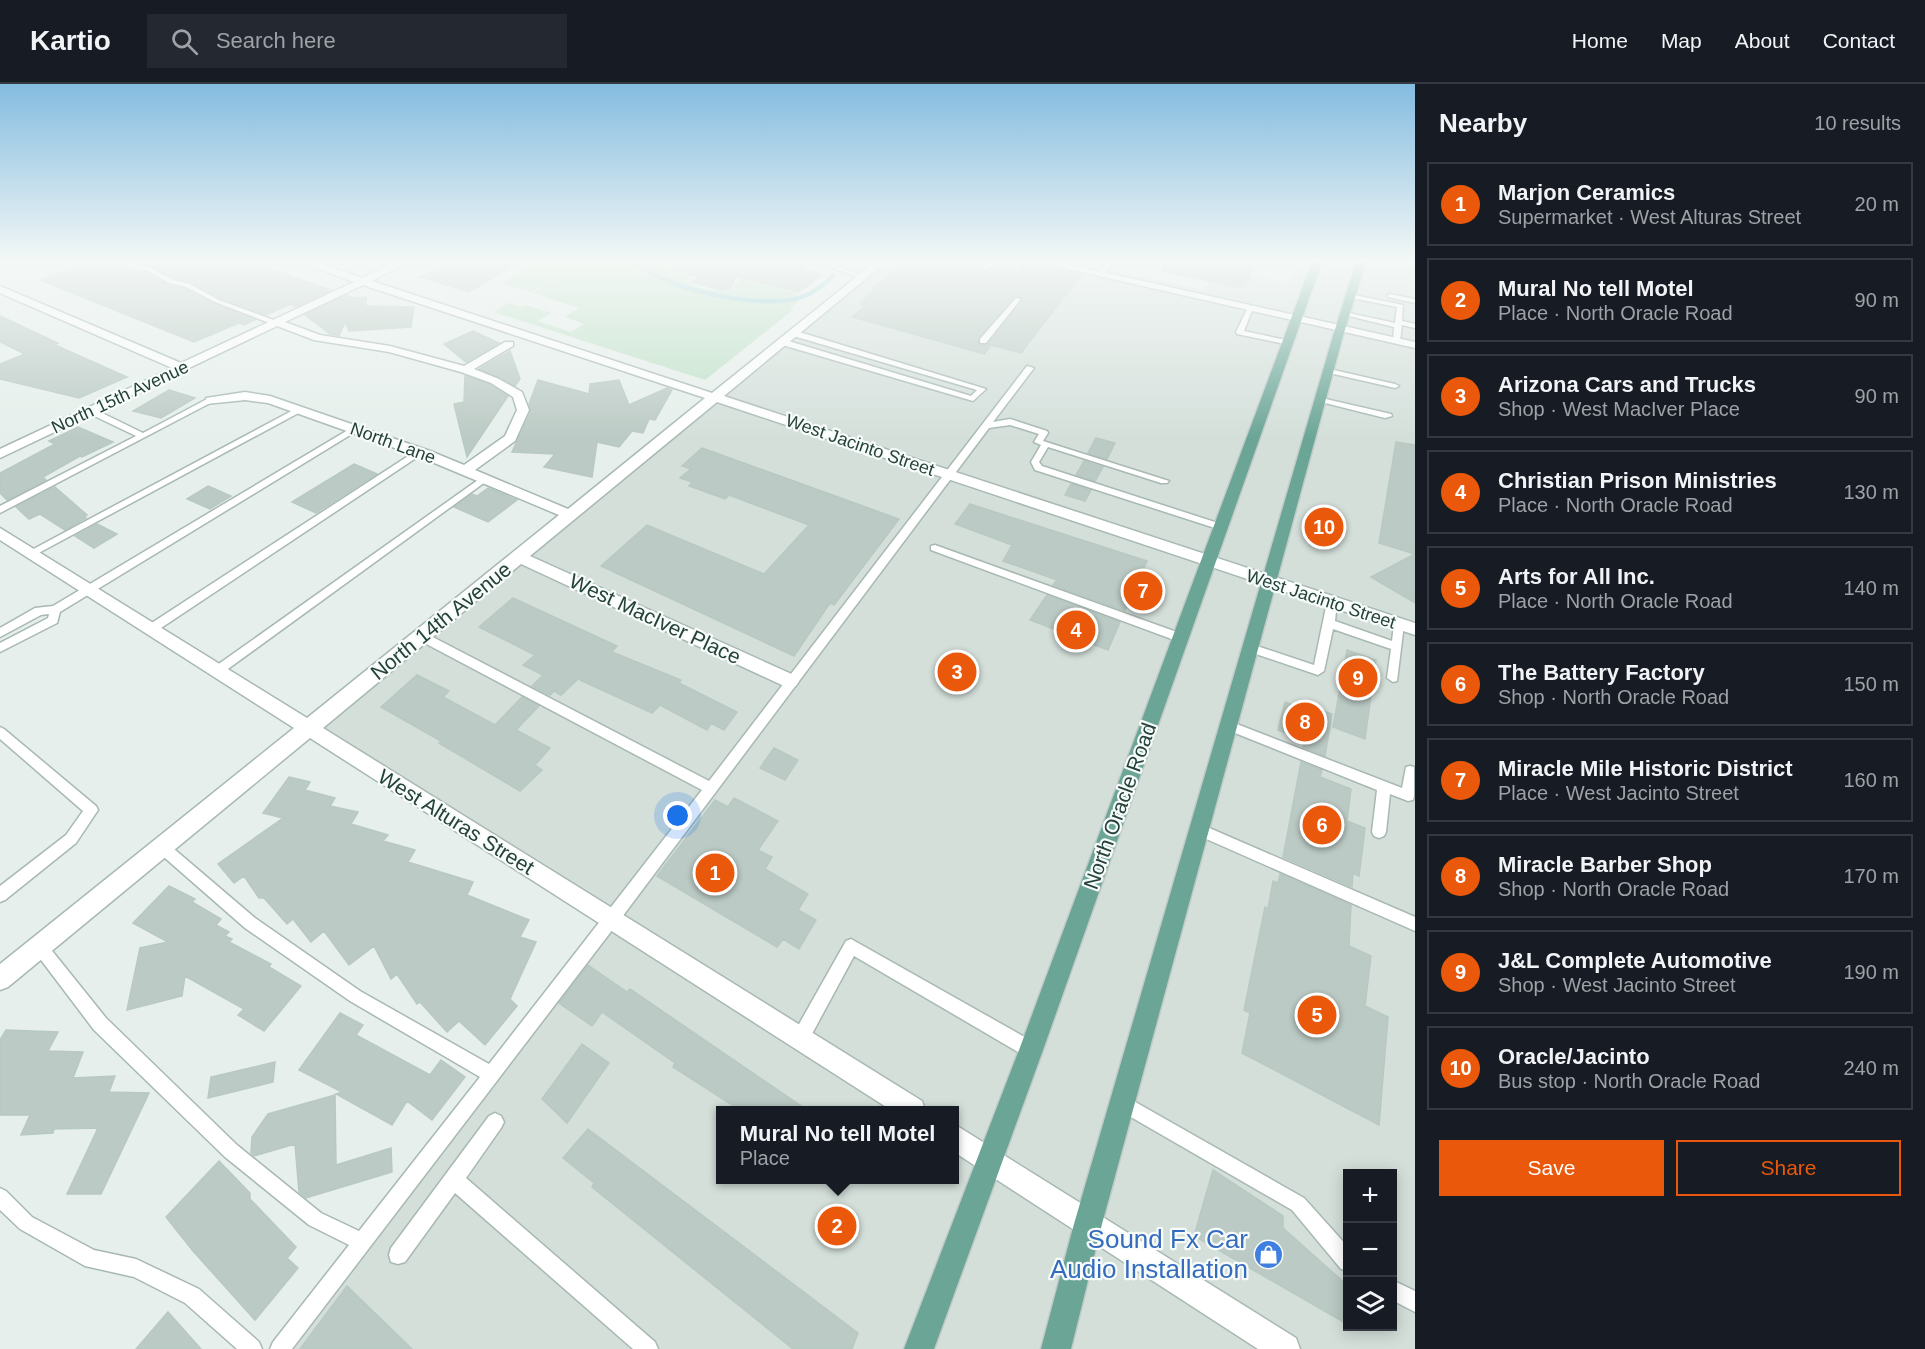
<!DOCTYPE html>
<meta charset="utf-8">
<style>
:root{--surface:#171b24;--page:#242831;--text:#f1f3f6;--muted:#9ea1a6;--line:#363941;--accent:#ea580c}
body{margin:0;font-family:Arial,sans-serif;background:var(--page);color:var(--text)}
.controls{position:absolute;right:18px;bottom:18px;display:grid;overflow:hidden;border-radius:0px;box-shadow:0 3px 15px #0003}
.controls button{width:54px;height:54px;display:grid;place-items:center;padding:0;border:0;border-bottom:2px solid var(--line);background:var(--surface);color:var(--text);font:30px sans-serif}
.you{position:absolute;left:678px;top:732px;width:21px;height:21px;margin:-15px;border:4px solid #fff;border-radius:50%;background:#1a73e8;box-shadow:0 0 0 9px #1a73e833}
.badge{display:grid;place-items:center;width:39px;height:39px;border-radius:50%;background:var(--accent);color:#fff;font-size:20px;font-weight:700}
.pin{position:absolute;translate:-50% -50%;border:3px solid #fff;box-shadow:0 2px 6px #0006}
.popup{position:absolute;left:716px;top:1022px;width:243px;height:78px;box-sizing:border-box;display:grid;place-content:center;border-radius:0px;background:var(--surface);filter:drop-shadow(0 2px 4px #0005);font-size:20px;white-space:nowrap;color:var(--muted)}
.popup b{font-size:22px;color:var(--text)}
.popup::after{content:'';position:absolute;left:50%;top:100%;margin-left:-12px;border:12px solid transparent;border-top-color:var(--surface)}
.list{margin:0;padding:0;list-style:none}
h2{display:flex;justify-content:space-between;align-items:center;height:78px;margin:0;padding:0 24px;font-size:26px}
h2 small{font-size:20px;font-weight:400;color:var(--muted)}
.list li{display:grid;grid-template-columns:39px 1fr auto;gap:18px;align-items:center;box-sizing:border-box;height:84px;margin:0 12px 12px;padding:0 12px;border:2px solid var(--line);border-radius:0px}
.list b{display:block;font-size:22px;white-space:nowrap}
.list p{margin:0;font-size:20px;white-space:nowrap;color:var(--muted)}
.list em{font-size:20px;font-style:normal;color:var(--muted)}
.actions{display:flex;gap:12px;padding:18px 24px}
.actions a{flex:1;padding:14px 0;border:2px solid var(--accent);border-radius:0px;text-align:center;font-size:21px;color:var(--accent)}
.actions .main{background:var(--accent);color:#fff}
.icon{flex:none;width:33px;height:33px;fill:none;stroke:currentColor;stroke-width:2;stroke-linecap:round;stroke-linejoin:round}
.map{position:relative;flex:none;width:1415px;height:1265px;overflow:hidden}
header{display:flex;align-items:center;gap:36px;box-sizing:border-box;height:84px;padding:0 30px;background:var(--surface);border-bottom:2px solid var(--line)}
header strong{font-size:28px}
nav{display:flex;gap:33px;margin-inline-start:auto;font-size:21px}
.search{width:420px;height:54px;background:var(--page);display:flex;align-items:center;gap:15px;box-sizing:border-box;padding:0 21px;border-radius:0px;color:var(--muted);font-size:22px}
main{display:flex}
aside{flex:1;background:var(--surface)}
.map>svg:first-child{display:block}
.built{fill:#d4dfda;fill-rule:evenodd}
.green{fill:#bfe0c8}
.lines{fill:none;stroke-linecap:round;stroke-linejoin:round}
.stream{stroke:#8ec9d4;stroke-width:4.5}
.building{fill:#bbcac4;stroke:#b8c9c2;stroke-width:1.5;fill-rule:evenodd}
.lane-casing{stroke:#a8b8b2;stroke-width:3}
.street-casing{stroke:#a8b8b2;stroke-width:3}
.primary-casing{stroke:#c2cac8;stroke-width:3}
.lane{fill:#fff;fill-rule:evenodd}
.street{fill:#fff;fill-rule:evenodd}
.primary{fill:#6aa596;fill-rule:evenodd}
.labels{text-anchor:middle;stroke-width:4.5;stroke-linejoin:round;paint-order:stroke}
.far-street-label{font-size:18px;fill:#24423a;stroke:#f7fbf9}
.street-label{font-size:21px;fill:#24423a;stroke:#f7fbf9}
.near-shop-label{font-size:26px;fill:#366cbe;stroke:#f7fbf9;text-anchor:end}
</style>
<header>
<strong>Kartio</strong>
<div class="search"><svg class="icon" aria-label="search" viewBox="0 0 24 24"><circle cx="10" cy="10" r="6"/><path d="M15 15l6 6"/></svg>Search here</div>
<nav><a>Home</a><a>Map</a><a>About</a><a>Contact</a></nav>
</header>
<main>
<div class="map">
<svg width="1415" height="1265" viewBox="0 0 1415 1265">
<rect width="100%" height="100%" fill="#e6efeb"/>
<path class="built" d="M 881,178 L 1043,178 L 1098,191 L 1103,184 L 1205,206 L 1217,184 L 1288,199 L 1295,178 L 1415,178 L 1415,1265 L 280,1265 L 611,836 L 310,645 ZM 720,1026 L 954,1026 L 954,1096 L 720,1096 ZM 1348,1090 L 1392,1090 L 1392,1242 L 1348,1242 Z"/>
<path class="green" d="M 539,178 L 608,178 L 602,182 C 614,185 627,177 640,178 C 657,180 675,188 692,192 L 685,197 C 699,206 717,208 733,206 L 735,200 L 742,196 L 797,209 L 795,211 L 799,217 L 790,224 L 793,226 L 705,296 L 494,228 L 509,219 L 521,223 L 525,221 L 551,229 L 538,237 L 571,248 L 584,240 L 565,233 L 579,224 L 533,209 L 572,186 L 531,208 L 501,199 Z"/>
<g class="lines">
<path class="stream" d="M 631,178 C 643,185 655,192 668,197 C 702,211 772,226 807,211 C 817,207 825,199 833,192"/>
</g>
<path class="building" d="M 90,178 L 120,178 L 129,186 L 145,188 L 168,201 L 185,205 L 214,220 L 255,236 L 244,241 L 239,239 L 194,258 L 40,196 Z
M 136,178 L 251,178 L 331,206 L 296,223 L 291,220 L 266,231 L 220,214 L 191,198 L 174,194 L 150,181 Z
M 450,178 L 520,178 L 469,208 L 420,193 Z
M 671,178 L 806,178 L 799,184 L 823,190 L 799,208 L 735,193 L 731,205 L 719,206 L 691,198 L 699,193 L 670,185 Z
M 904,178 L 975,178 L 983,180 L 981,184 L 984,187 L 990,187 L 994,183 L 1021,189 L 1022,178 L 1036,178 L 1082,190 L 1021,269 L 991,261 L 984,270 L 852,233 L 865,222 L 860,220 L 875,205 L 873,204 ZM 1016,212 L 1023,214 L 1023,216 L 988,260 L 978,261 L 978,254 Z
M 1163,178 L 1256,178 L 1245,202 L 1236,203 L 1162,187 Z
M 346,211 L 354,214 L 366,213 L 366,222 L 414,223 L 411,243 L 349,247 L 345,238 L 339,252 L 330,250 L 305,231 Z
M 0,232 L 58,259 L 55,261 L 127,293 L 79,314 L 0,295 L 0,280 L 25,270 L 0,258 Z
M 473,247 L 499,259 L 466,278 L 444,260 Z
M 510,267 L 520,295 L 515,302 L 479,285 Z
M 465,292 L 490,301 L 508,312 L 467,373 L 454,320 L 464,318 Z
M 538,296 L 589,310 L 590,300 L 619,296 L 629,321 L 667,304 L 672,306 L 655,336 L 649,335 L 643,349 L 632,347 L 619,363 L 597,358 L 592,393 L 544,383 L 555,370 L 512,368 L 531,327 L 529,320 Z
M 169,306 L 195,314 L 161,334 L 133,327 Z
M 78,343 L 113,358 L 82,373 L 80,372 L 43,393 L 46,396 L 7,416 L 0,409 L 0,389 L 55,360 L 49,357 Z
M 1096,354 L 1115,359 L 1107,375 L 1088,369 Z
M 1396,358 L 1415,361 L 1415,519 L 1371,493 L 1415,470 L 1379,459 Z
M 702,364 L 899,435 L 834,521 L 830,519 L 794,572 L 601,482 L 647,441 L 764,490 L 809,441 L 729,411 L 725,415 L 689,402 L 692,398 L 680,394 L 691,385 L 682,382 Z
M 1084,377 L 1103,383 L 1095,397 L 1076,391 Z
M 354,380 L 377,390 L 316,429 L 292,418 Z
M 1071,400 L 1091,406 L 1085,417 L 1065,411 Z
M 208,402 L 231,412 L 210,425 L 187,415 Z
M 55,403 L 87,431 L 84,433 L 86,434 L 65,446 L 40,430 L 29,435 L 16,423 Z
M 488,404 L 517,416 L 488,438 L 454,423 L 472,410 L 477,412 Z
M 970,420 L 1147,477 L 1125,527 L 1053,501 L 1057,496 L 1003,477 L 1012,461 L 955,440 Z
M 97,440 L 117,450 L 94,464 L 75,452 Z
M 1047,511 L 1120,538 L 1108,566 L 1030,536 Z
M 513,514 L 617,562 L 612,568 L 681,596 L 679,599 L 737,628 L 724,646 L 711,639 L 707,646 L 660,621 L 652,629 L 578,595 L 561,611 L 554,607 L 550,611 L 532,602 L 543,591 L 523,581 L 535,571 L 479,543 Z
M 1347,566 L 1376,576 L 1365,655 L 1333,643 Z
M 417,591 L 449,607 L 443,613 L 495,641 L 522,613 L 539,622 L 516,646 L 550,664 L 535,681 L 542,686 L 520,707 L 439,659 L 441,657 L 381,623 Z
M 1285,618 L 1303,625 L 1304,620 L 1332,630 L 1325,672 L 1303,663 L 1305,656 L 1278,646 Z
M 774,664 L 798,676 L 785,696 L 760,684 Z
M 1301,678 L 1322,686 L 1320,693 L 1351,705 L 1347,737 L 1365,744 L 1359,792 L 1353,789 L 1352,803 L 1283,773 Z
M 289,693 L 310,698 L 305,706 L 335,714 L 330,722 L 358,728 L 351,740 L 388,751 L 383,757 L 415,766 L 408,778 L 473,798 L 467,811 L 529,836 L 520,853 L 536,858 L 510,915 L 517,922 L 485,961 L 459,937 L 447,948 L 420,918 L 417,920 L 397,890 L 391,895 L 374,862 L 349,881 L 324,847 L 311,858 L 293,835 L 287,840 L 264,814 L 259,814 L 244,792 L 234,799 L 218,780 L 283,734 L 263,729 Z
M 734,714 L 778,737 L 758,766 L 772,773 L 765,785 L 808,810 L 798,826 L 816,836 L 799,865 L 783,855 L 777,863 L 657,792 L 715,716 L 728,723 Z
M 1280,790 L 1351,821 L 1349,862 L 1371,872 L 1365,922 L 1388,933 L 1379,1041 L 1242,969 L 1250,929 L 1244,926 L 1265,823 L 1268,825 L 1273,797 L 1278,799 Z
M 169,802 L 195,815 L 192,818 L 221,835 L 216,841 L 229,848 L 225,852 L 232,855 L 229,858 L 271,880 L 269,883 L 301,902 L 264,947 L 238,931 L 244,925 L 185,892 L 182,912 L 127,926 L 140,864 L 168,858 L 133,839 Z
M 588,881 L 627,908 L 630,905 L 807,1026 L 740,1026 L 673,983 L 675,979 L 602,928 L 592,942 L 559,919 Z
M 340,929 L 363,941 L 356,951 L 430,991 L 441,976 L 465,993 L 432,1036 L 407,1017 L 392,1041 L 336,1010 L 342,1008 L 299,986 Z
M 6,946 L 58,948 L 48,967 L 83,968 L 73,994 L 115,992 L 109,1008 L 149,1009 L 101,1110 L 67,1110 L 98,1044 L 54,1045 L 53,1049 L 21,1051 L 30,1031 L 0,1031 L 0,956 Z
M 582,960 L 609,979 L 567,1039 L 542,1015 Z
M 275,978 L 273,998 L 208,1014 L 211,993 Z
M 335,1011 L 336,1081 L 391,1064 L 392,1088 L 306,1114 L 299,1108 L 295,1060 L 254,1072 L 251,1069 L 252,1053 L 268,1030 Z
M 588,1045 L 858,1249 L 852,1265 L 793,1265 L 592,1103 L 594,1099 L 563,1074 Z
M 219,1077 L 250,1109 L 250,1115 L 296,1163 L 287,1174 L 298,1184 L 255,1236 L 193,1167 L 166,1133 Z
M 1213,1086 L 1283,1132 L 1283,1144 L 1347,1201 L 1347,1240 L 1194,1152 Z
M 347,1202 L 412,1265 L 300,1265 Z
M 168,1228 L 201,1265 L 136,1265 Z"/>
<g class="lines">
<defs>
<path id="lane" d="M 122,178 L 149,183 L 173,196 L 190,200 L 219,216 L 279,238 L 272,240 L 215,218 L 186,203 L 169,199 L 146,186 L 130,184 Z
M 816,178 L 826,178 L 866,193 L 861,194 Z
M 988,178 L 995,178 L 988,185 L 984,185 L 983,184 Z
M 1107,178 L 1114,178 L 1103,192 L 1099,192 L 1098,191 Z
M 1349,210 L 1403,221 L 1402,237 L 1415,240 L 1415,244 L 1402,241 L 1400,257 L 1393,259 L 1394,243 L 1341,230 L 1344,228 L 1395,239 L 1397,223 L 1347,213 L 1347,211 Z
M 1390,210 L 1415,215 L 1415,219 L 1388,213 L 1388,211 Z
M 1016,214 L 1021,215 L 986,259 L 980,259 L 980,255 Z
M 1248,223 L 1253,224 L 1244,247 L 1290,257 L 1290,261 L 1237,250 L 1236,248 Z
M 790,247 L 796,247 L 986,305 L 973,317 L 779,260 L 779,256 L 785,256 L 971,312 L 977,306 L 790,251 Z
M 1027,282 L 1034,284 L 993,338 L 1010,335 L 1047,347 L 1048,349 L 1043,357 L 1169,397 L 1167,399 L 1161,399 L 1048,363 L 1039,378 L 1042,382 L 1224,441 L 1224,445 L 1218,445 L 1035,386 L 1031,378 L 1041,361 L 1034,358 L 1039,350 L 1010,341 L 989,344 L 616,841 L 292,1265 L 270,1265 L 273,1258 L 349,1161 L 309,1141 L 225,1073 L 94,946 L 35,868 L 33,863 L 35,858 L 40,856 L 45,858 L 106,934 L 237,1061 L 321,1129 L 359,1147 L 480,993 L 350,917 L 245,844 L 157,767 L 155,763 L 157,759 L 162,757 L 167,759 L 255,834 L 360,907 L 489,980 L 702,706 L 417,555 L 416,552 L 417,549 L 425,549 L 709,697 Z
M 1325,284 L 1395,300 L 1399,302 L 1395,304 L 1325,288 Z
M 1317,313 L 1391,330 L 1392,332 L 1385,334 L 1317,317 Z
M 207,315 L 214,317 L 0,429 L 0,422 L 136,352 L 88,329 L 88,325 L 94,325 L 143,349 Z
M 297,324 L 304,326 L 35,471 L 31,472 L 26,469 Z
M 353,343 L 360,345 L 60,528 L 57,539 L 0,568 L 0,559 L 48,534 L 49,530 L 41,531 L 0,553 L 0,544 L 35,524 L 53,522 Z
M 419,365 L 422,366 L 422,370 L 155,548 L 147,548 L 146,545 L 147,542 Z
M 485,391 L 490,394 L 488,396 L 221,590 L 213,590 L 211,587 L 213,584 Z
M 935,461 L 1185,551 L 1187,554 L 1181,558 L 1177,557 L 931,466 L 931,462 Z
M 1332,514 L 1337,518 L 1335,537 L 1392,557 L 1394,540 L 1399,536 L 1403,537 L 1404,540 L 1397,597 L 1393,598 L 1387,594 L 1391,565 L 1333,545 L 1324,587 L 1318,591 L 1247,567 L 1245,564 L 1247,561 L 1251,560 L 1314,581 L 1327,518 Z
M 1229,637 L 1402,704 L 1406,683 L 1410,682 L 1414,683 L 1414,712 L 1413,716 L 1408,717 L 1390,710 L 1386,748 L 1384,752 L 1379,754 L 1374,752 L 1372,748 L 1377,706 L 1225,645 L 1223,642 L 1225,639 Z
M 0,643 L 4,645 L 96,722 L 98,726 L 76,759 L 5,816 L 0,818 L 0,802 L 66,751 L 83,727 L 0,655 Z
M 1200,740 L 1415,833 L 1415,847 L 1195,750 L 1193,746 L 1195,742 Z
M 851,855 L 1037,960 L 1039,966 L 1037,972 L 1031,974 L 1025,972 L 854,872 L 806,961 L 800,963 L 794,961 L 792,955 L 794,949 L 846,857 Z
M 1123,1011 L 1304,1114 L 1348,1163 L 1348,1187 L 1341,1185 L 1292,1126 L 1117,1025 L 1115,1019 L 1117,1013 Z
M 495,1029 L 501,1032 L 504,1038 L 501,1044 L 466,1094 L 655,1258 L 658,1265 L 633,1265 L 455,1109 L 405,1178 L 398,1180 L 391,1178 L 389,1171 L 391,1164 L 489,1032 Z
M 0,1104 L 6,1107 L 32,1133 L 94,1166 L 136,1175 L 199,1205 L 259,1258 L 262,1265 L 237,1265 L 185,1219 L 134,1193 L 85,1182 L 20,1145 L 0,1126 Z
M 1392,1196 L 1415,1207 L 1415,1228 L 1392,1216 Z"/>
<path id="street" d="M 300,178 L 316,178 L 362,194 L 395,178 L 408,178 L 372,197 L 712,309 L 875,178 L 886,178 L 724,312 L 1415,539 L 1415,551 L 717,318 L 530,472 L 796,592 L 799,597 L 796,602 L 790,603 L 784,602 L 521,480 L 323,644 L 922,1017 L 925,1026 L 891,1026 L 310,654 L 8,903 L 0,906 L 0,880 L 294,644 L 0,456 L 0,444 L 307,634 L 559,431 L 420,373 L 268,319 L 245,316 L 206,320 L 206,314 L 245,308 L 270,312 L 430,367 L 464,381 L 505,352 L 517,326 L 513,313 L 491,299 L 461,288 L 389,268 L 314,256 L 277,242 L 0,374 L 0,365 L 172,284 L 0,209 L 0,202 L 181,279 L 354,198 ZM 363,201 L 705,314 L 568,425 L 475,386 L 515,357 L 529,326 L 522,308 L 499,295 L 474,285 L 513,262 L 513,258 L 505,258 L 464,282 L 390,262 L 320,251 L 285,238 Z
M 1038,178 L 1058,178 L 1415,258 L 1415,264 Z
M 954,1040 L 1296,1254 L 1300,1265 L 1258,1265 L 954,1068 Z"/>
<path id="primary" d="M 1312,178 L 1322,178 L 1043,966 L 934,1265 L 904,1265 L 1019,966 Z
M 1356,178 L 1366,178 L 1343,252 L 1102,1140 L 1071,1265 L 1041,1265 L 1074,1140 L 1333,252 Z"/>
</defs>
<use href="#lane" class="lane-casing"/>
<use href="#street" class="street-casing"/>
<use href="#primary" class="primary-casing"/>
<use href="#lane" class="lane"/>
<use href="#street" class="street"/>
<use href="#primary" class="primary"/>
</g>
<linearGradient id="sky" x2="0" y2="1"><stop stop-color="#84bce0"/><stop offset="0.5" stop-color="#f4f8f6"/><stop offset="1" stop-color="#f4f8f6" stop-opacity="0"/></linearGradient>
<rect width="1415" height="355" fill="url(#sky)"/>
<defs>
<symbol id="shop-disc" viewBox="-11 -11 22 22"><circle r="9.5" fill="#3f7fe0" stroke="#f7fbf9"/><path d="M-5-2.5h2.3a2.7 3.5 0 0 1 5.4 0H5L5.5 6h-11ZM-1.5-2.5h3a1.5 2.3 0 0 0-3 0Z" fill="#fff"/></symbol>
</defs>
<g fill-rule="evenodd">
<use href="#shop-disc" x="1252" y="1154" width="33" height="33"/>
</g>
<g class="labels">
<g class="far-street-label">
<text transform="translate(120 313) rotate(-25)" y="6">North 15th Avenue</text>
<text transform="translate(393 359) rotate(20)" y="6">North Lane</text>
<text transform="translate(860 361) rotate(19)" y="6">West Jacinto Street</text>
<text transform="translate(1321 515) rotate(18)" y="6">West Jacinto Street</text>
</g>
<g class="street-label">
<text transform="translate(655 535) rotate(25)" y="7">West MacIver Place</text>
<text transform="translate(441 537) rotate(-39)" y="7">North 14th Avenue</text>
<text transform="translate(1120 722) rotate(-70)" y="7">North Oracle Road</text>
<text transform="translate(456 738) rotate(32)" y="7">West Alturas Street</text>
</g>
<g class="near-shop-label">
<text x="1248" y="1164">Sound Fx Car<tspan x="1248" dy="30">Audio Installation</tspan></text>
</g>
</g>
</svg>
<div class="controls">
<button>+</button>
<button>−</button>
<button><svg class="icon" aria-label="layers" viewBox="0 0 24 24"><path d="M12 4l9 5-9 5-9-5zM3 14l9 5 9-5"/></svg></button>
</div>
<div class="you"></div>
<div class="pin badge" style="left:715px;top:789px">1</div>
<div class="pin badge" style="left:837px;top:1142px">2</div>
<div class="popup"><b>Mural No tell Motel</b>Place</div>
<div class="pin badge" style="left:957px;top:588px">3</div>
<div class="pin badge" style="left:1076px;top:546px">4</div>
<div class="pin badge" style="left:1317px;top:931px">5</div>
<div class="pin badge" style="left:1322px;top:741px">6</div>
<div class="pin badge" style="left:1143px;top:507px">7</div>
<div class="pin badge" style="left:1305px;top:638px">8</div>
<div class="pin badge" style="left:1358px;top:594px">9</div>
<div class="pin badge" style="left:1324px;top:443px">10</div>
</div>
<aside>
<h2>Nearby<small>10 results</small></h2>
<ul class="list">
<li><span class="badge">1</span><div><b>Marjon Ceramics</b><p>Supermarket · West Alturas Street</p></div><em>20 m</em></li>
<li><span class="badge">2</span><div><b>Mural No tell Motel</b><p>Place · North Oracle Road</p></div><em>90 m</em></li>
<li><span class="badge">3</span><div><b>Arizona Cars and Trucks</b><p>Shop · West MacIver Place</p></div><em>90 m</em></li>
<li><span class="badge">4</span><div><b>Christian Prison Ministries</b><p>Place · North Oracle Road</p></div><em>130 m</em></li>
<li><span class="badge">5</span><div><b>Arts for All Inc.</b><p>Place · North Oracle Road</p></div><em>140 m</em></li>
<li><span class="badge">6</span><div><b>The Battery Factory</b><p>Shop · North Oracle Road</p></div><em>150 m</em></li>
<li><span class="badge">7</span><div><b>Miracle Mile Historic District</b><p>Place · West Jacinto Street</p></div><em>160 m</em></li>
<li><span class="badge">8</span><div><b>Miracle Barber Shop</b><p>Shop · North Oracle Road</p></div><em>170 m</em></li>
<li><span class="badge">9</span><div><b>J&amp;L Complete Automotive</b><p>Shop · West Jacinto Street</p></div><em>190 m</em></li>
<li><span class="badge">10</span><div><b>Oracle/Jacinto</b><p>Bus stop · North Oracle Road</p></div><em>240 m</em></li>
</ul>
<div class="actions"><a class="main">Save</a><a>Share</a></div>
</aside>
</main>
